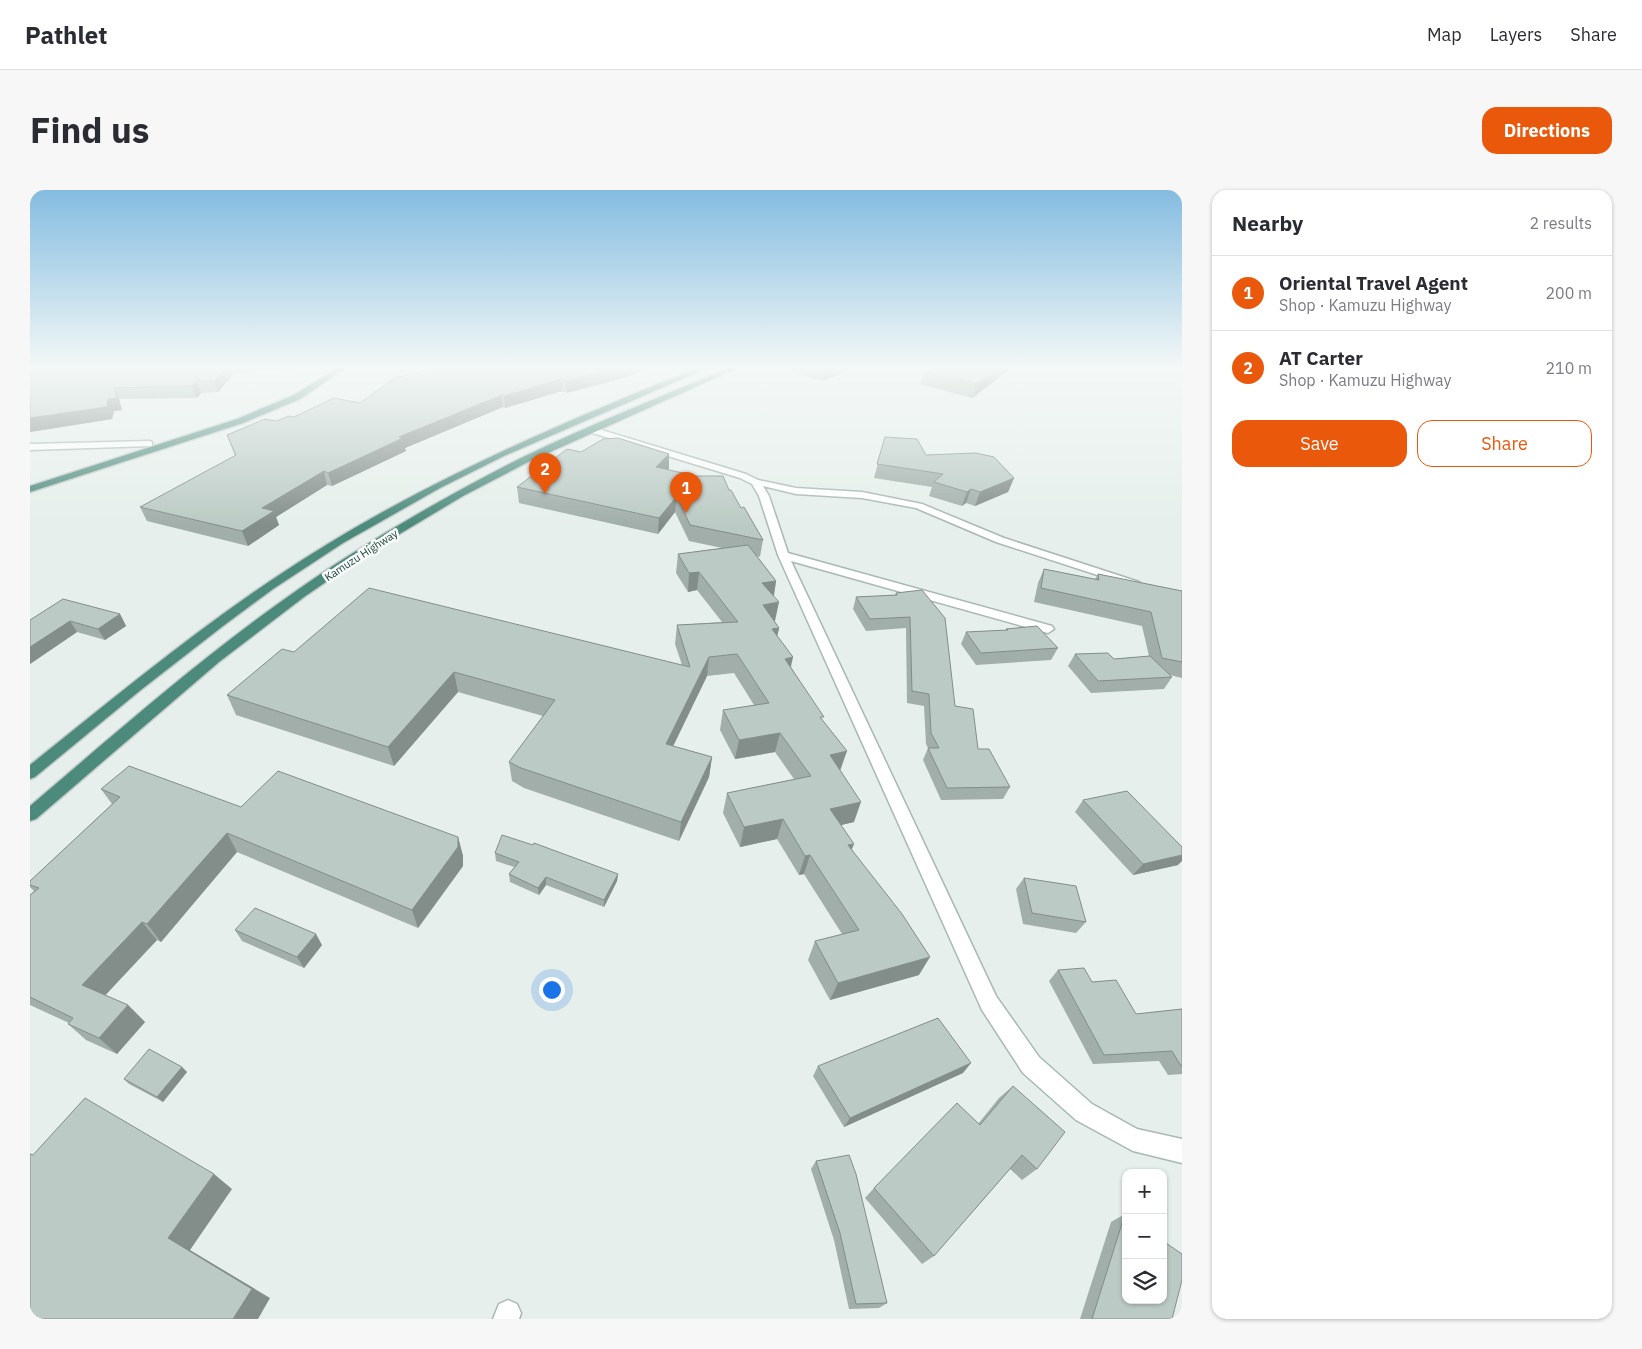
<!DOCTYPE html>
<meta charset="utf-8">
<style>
:root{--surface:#fff;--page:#f7f7f7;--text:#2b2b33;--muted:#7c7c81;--line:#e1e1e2;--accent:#ea580c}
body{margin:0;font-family:"IBM Plex Sans",sans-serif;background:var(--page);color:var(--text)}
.controls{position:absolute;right:15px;bottom:15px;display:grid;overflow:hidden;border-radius:10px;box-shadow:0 1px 4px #0004}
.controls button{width:45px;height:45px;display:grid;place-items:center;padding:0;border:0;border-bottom:1px solid var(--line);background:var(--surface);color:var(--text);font:25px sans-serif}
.you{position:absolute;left:521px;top:799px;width:18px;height:18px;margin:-12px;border:4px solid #fff;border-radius:50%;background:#1a73e8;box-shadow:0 0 0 8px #1a73e833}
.badge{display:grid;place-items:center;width:32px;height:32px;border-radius:50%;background:var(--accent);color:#fff;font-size:16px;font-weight:700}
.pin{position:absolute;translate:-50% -41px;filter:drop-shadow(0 1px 2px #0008)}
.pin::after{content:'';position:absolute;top:26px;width:18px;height:15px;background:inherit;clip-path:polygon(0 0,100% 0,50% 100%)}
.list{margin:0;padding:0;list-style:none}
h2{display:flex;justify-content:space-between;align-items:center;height:65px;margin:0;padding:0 20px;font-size:21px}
h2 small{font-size:16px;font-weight:400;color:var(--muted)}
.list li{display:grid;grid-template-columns:32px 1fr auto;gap:15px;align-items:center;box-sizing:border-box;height:75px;padding:0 20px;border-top:1px solid var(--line)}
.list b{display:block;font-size:19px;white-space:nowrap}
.list p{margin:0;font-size:16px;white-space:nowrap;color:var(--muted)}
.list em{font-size:16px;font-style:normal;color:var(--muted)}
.actions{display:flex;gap:10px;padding:15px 20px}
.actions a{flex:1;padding:11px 0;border:1px solid var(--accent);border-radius:15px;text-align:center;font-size:18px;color:var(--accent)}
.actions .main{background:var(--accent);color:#fff}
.icon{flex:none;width:28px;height:28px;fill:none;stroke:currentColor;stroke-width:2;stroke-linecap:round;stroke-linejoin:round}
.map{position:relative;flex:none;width:1152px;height:1129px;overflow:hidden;border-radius:15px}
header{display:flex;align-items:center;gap:30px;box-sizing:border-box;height:70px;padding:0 25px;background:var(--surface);border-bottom:1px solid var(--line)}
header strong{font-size:24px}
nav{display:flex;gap:28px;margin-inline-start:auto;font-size:18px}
.intro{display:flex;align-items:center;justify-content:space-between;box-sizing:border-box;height:120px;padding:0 30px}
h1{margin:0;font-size:35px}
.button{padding:12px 22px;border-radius:15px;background:var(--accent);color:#fff;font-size:18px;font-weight:700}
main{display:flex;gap:30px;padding:0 30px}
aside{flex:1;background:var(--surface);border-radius:15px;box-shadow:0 1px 4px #0004}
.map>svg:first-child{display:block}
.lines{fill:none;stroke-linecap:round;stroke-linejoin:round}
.minor-casing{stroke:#a8b8b2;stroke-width:3}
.trunk-casing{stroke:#c2cac8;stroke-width:3}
.minor{fill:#fff;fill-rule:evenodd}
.trunk{fill:#4c8a7c;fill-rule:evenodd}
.wall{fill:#a1aea9}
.shaded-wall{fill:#838d89}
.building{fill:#bbcac4;stroke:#838d89}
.labels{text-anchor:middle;stroke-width:5;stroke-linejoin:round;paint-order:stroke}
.far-street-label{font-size:11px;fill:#24423a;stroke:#f7fbf9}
</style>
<header>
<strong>Pathlet</strong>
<nav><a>Map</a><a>Layers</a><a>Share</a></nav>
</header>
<div class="intro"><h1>Find us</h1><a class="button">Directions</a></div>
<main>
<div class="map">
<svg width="1152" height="1129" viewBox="0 0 1152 1129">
<rect width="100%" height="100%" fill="#e6efeb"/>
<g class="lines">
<defs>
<path id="minor" d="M 559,238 L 565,238 L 716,284 L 728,290 L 766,298 L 832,302 L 892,314 L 974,348 L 1109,392 L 1111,394 L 1109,396 L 1101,396 L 966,352 L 886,318 L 832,308 L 766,304 L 733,296 L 739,306 L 758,363 L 1022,436 L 1024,439 L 1018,443 L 1014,442 L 761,371 L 966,806 L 1009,867 L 1062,914 L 1107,939 L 1152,949 L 1152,973 L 1103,961 L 1046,930 L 993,883 L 952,820 L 748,365 L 729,306 L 722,294 L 710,288 L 559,242 Z
M 119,251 L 122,252 L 122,256 L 0,260 L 0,254 Z
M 478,1110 L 487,1114 L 491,1123 L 489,1129 L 463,1129 L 469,1114 Z"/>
<path id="trunk" d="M 309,177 L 317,177 L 270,209 L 213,233 L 0,302 L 0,296 L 207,229 L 264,205 Z
M 670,177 L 680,177 L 476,265 L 410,298 L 313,353 L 243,399 L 193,436 L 112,499 L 5,587 L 0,589 L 0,575 C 91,502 181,427 280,365 C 405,286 534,232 670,177 Z
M 700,177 L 710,177 L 500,271 L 433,306 L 341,361 L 274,407 L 189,472 L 6,629 L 0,631 L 0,616 C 101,530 200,442 312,370 C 370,333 431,298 493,267 C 561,234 631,207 700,177 Z"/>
</defs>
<use href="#minor" class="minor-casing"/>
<use href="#trunk" class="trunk-casing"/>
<use href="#minor" class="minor"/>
<use href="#trunk" class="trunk"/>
</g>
<path class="wall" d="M 0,177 L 280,177 L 278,179 L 225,180 L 223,183 L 204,183 L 188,202 L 171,203 L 167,208 L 89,209 L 92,220 L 84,221 L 82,229 L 0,242 Z
M 408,177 L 617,177 L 600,186 L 537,203 L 532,201 L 475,218 L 473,217 L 375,258 L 376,261 L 302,296 L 297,295 L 246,327 L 249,335 L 218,356 L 117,331 L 110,317 L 205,266 L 197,245 L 264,227 L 330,213 Z
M 763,177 L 824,177 L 793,191 L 762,182 Z
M 902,177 L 980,177 L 979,180 L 942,208 L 890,194 L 894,181 Z
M 855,247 L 896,265 L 984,288 L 978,302 L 945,316 L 936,313 L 932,316 L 899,306 L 902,297 L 844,288 Z
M 639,279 L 637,280 L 699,300 L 733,350 L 730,367 L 727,366 L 746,391 L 744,406 L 745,431 L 744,431 L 749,438 L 747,446 L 763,467 L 761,477 L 793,531 L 810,581 L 824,632 L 811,635 L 822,659 L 889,785 L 800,810 L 778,770 L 785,751 L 812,744 L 774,684 L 769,685 L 747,649 L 710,657 L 693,623 L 697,603 L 764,589 L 745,562 L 705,569 L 690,540 L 693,520 L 724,515 L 704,483 L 677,486 L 643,556 L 682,567 L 679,587 L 649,651 L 494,598 L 482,591 L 479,572 L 513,526 L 428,502 L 364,576 L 206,525 L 197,505 L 264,462 L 652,475 L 645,454 L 647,435 L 692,432 L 667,400 L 658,402 L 646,383 L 648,364 L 692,358 L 659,351 L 645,322 L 628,344 L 489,313 L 487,297 Z
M 1014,379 L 1065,389 L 1068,384 L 1152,401 L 1152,488 L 1140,485 L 1142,487 L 1134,499 L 1061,503 L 1038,476 L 1045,464 L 1084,469 L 1119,466 L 1112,436 L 1004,412 L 1008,393 Z
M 892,400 L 925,516 L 948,559 L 980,597 L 973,609 L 911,610 L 893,570 L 898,558 L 896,554 L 894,516 L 877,513 L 876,438 L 836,441 L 823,419 L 826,407 L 865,405 L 866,403 Z
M 90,424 L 96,436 L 75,450 L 47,442 L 0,474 L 0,430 Z
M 976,439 L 1028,458 L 1021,470 L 946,475 L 931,454 L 936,442 L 976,440 Z
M 71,599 L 211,617 L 428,647 L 433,666 L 433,676 L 388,738 L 207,662 L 131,752 L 127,750 L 75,805 L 98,815 L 115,832 L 87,864 L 56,850 L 38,834 L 39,833 L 0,815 L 0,705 L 4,701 L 0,697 L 0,691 L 82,614 Z
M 1053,610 L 1148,675 L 1103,685 L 1045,622 Z
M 465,663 L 588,684 L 587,691 L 574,717 L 516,695 L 509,705 L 480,692 L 479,684 L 484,677 L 466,671 Z
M 994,688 L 1056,732 L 1046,743 L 993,734 L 986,699 Z
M 205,740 L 292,755 L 274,778 L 212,751 Z
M 1028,780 L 1062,792 L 1106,824 L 1152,819 L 1152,884 L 1138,885 L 1129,871 L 1063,874 L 1019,791 Z
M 788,876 L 933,883 L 814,937 L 783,886 Z
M 152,877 L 157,882 L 133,912 L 99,894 L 94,889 Z
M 983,896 L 1007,979 L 992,990 L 980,979 L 904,1066 L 892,1074 L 835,1008 L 844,998 L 948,934 L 969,908 Z
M 786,971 L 857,1113 L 849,1118 L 819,1119 L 804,1050 L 781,979 Z
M 1095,1024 L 1142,1129 L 1050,1129 L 1081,1032 Z"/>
<path class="shaded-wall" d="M 196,177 L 202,177 L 204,183 L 188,202 L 184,191 Z
M 221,177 L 224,177 L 225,180 L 223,183 Z
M 589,177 L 617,177 L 600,186 L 537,203 L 536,191 Z
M 797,177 L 824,177 L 793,191 L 795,178 Z
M 970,177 L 980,177 L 979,180 L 942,208 L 947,194 Z
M 532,189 L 532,201 L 475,218 L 474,206 Z
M 167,191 L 171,203 L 167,208 L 162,196 Z
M 84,198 L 89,209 L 92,220 L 84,221 L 82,229 L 0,242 L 0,228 Z
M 472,205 L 473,217 L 375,258 L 376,261 L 302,296 L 298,283 L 369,247 Z
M 639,264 L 639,279 L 625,292 L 626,277 Z
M 294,281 L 297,295 L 246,327 L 249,335 L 218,356 L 212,341 L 232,318 Z
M 984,288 L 978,302 L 945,316 L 950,302 Z
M 941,299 L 936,313 L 932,316 L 937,302 Z
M 647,306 L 645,322 L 628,344 L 629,328 Z
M 669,382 L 667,400 L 658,402 L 659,383 Z
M 746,391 L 743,410 L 732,393 Z
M 749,412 L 745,431 L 730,434 L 733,415 Z
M 90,424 L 96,436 L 75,450 L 68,439 Z
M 40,431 L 47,442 L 0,474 L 0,457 Z
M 749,438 L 745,457 L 742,439 Z
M 679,467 L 677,486 L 635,573 L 636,554 Z
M 763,467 L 758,486 L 755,469 Z
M 424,482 L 428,502 L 364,576 L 358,557 Z
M 750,543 L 745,562 L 705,569 L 709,550 Z
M 817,561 L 810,581 L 800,565 Z
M 682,567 L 679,587 L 649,651 L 651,632 Z
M 831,612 L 824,632 L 794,639 L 800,619 Z
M 753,629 L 747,649 L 710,657 L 714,637 Z
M 197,643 L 207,662 L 131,752 L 117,734 Z
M 428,647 L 433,666 L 433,676 L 388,738 L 382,720 Z
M 824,654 L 816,673 L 818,655 Z
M 780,665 L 774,684 L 769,685 L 775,666 Z
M 1152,665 L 1152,671 L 1148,675 L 1103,685 L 1113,674 Z
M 588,684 L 587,691 L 574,717 L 574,710 Z
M 516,687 L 516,695 L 509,705 L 508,698 Z
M 112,732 L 127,750 L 69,812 L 52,795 Z
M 286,744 L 292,755 L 274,778 L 267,767 Z
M 900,767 L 889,785 L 800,810 L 808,793 Z
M 98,815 L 115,832 L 87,864 L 69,848 Z
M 941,873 L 933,883 L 814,937 L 820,928 Z
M 152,877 L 157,882 L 133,912 L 127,907 Z
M 184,984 L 202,999 L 160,1060 L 240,1108 L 228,1129 L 203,1129 L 138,1048 Z"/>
<path class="building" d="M 0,177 L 196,177 L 184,191 L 167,191 L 162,196 L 84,198 L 87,208 L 78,209 L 77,217 L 0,228 Z
M 408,177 L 589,177 L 536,191 L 532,189 L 474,206 L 472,205 L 369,247 L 373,248 L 298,283 L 294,281 L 232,318 L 244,321 L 212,341 L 110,317 L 206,265 L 197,245 L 235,229 L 246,231 L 259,226 L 264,227 L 304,208 L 330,213 L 365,188 Z
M 902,177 L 970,177 L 947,194 L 894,181 Z
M 855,247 L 887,249 L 896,265 L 946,263 L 964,267 L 984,288 L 950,302 L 941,299 L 937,302 L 904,292 L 913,284 L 847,274 Z
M 588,248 L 639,264 L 626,277 L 666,286 L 693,286 L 699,300 L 701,300 L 711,318 L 714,317 L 733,350 L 660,335 L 647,306 L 629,328 L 487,297 L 537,259 L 551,262 L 573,249 Z
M 718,355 L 746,391 L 732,393 L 749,412 L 733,415 L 749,438 L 742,439 L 763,467 L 755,469 L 794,527 L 790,527 L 817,561 L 800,565 L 831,612 L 800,619 L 824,654 L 818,655 L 872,724 L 900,767 L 808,793 L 785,751 L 829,740 L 780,665 L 775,666 L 753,629 L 714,637 L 697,603 L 781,586 L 750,543 L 709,550 L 693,520 L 739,513 L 707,464 L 679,467 L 636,554 L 682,567 L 651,632 L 491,578 L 479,572 L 525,510 L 424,482 L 358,557 L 197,505 L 252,459 L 264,462 L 339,398 L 660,477 L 647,435 L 708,432 L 669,382 L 659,383 L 648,364 Z
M 1014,379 L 1069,390 L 1068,384 L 1152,401 L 1152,472 L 1132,468 L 1121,422 L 1011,398 Z
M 892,400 L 915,428 L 925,516 L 943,519 L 948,559 L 959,559 L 980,597 L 917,598 L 898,558 L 909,558 L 901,543 L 899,504 L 882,501 L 880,427 L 840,429 L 826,407 L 867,405 L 866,403 Z
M 33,409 L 90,424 L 68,439 L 40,431 L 0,457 L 0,430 Z
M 1007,436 L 1028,458 L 951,463 L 936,442 L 978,440 L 976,439 Z
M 1078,463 L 1084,469 L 1120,466 L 1142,487 L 1068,491 L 1045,464 Z
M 99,576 L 211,617 L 248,581 L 428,647 L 428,657 L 382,720 L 197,643 L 117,734 L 112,732 L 52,795 L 98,815 L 69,848 L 38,834 L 43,828 L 0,807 L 0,705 L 9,698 L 0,695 L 0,691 L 90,607 L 71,599 Z
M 1097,601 L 1152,657 L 1152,665 L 1113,674 L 1053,610 Z
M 472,645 L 503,655 L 504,653 L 588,684 L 574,710 L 516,687 L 508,698 L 479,684 L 489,672 L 465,663 Z
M 994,688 L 1046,696 L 1056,732 L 1002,723 Z
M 225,718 L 286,744 L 267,767 L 205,740 Z
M 1054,778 L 1062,792 L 1086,790 L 1106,824 L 1152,819 L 1152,876 L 1151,876 L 1142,861 L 1074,865 L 1028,780 Z
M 908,828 L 941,873 L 820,928 L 788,876 Z
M 119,859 L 152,877 L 127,907 L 94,889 Z
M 983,896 L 1035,942 L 1007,979 L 992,965 L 904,1066 L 844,998 L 927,913 L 950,935 Z
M 55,908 L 184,984 L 138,1048 L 222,1099 L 203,1129 L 0,1129 L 0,964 L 3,965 Z
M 819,965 L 826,984 L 857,1113 L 826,1114 L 810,1043 L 786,971 Z
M 1095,1024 L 1096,1025 L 1096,1110 L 1133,1110 L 1133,1051 L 1152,1064 L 1152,1090 L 1142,1129 L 1062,1129 Z"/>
<linearGradient id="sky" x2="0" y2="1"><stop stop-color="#84bce0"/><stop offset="0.53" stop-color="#f4f8f6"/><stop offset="1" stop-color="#f4f8f6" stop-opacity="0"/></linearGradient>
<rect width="1152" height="335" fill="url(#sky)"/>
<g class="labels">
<g class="far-street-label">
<text transform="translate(331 365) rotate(-33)" y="4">Kamuzu Highway</text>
</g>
</g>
</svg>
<div class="controls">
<button>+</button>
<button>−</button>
<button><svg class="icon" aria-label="layers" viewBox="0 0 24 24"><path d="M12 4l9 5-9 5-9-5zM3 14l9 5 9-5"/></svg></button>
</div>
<div class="you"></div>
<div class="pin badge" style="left:656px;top:323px">1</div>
<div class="pin badge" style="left:515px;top:304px">2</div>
</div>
<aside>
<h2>Nearby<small>2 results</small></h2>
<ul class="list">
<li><span class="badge">1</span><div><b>Oriental Travel Agent</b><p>Shop · Kamuzu Highway</p></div><em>200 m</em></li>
<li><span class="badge">2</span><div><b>AT Carter</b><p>Shop · Kamuzu Highway</p></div><em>210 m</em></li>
</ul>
<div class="actions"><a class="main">Save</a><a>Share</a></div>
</aside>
</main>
